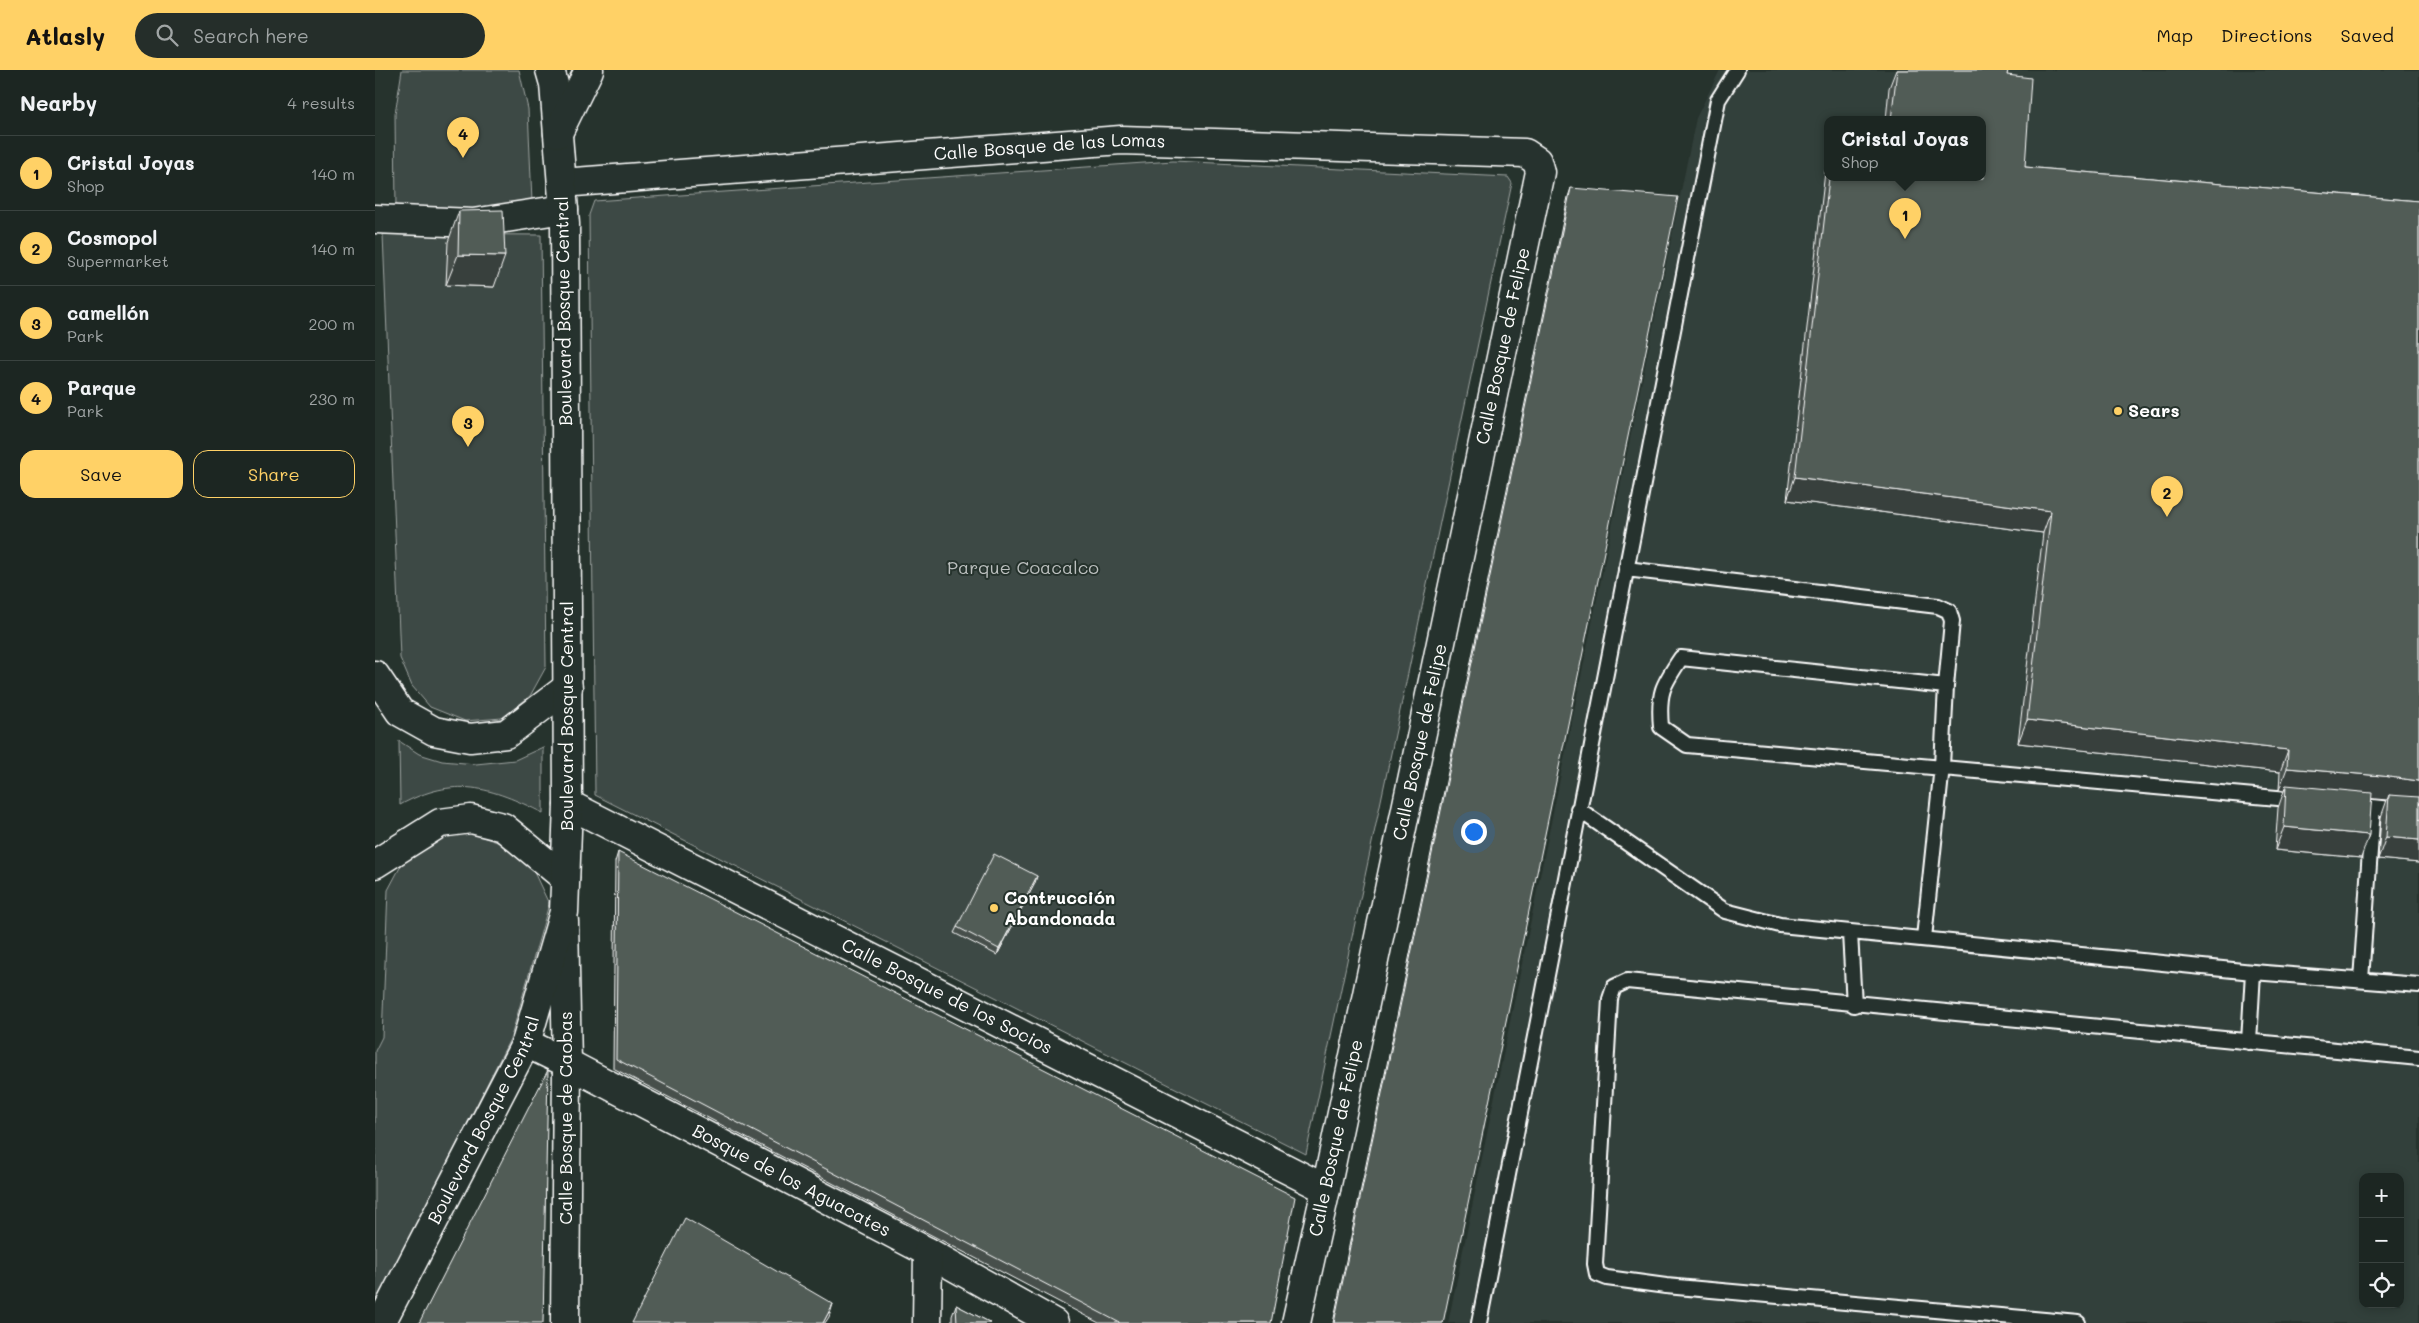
<!DOCTYPE html>
<meta charset="utf-8">
<style>
:root{--surface:#1c2622;--page:#252e2a;--text:#f1f3f6;--muted:#a0a5a5;--line:#3a4340;--accent:#ffd166}
body{margin:0;font-family:Mali,sans-serif;background:var(--page);color:var(--text)}
.controls{position:absolute;right:15px;bottom:15px;display:grid;overflow:hidden;border-radius:10px;box-shadow:0 2px 12px #0003}
.controls button{width:45px;height:45px;display:grid;place-items:center;padding:0;border:0;border-bottom:1px solid var(--line);background:var(--surface);color:var(--text);font:25px sans-serif}
.you{position:absolute;left:1098px;top:761px;width:18px;height:18px;margin:-12px;border:4px solid #fff;border-radius:50%;background:#1a73e8;box-shadow:0 0 0 8px #1a73e833}
.badge{display:grid;place-items:center;width:32px;height:32px;border-radius:50%;background:var(--accent);color:#111;font-size:16px;font-weight:700}
.pin{position:absolute;translate:-50% -41px;filter:drop-shadow(0 1px 2px #0008)}
.pin::after{content:'';position:absolute;top:26px;width:18px;height:15px;background:inherit;clip-path:polygon(0 0,100% 0,50% 100%)}
.popup{position:absolute;left:1449px;top:46px;width:162px;height:65px;box-sizing:border-box;display:grid;place-content:center;border-radius:10px;background:var(--surface);filter:drop-shadow(0 1px 4px #0005);font-size:16px;white-space:nowrap;color:var(--muted)}
.popup b{font-size:19px;color:var(--text)}
.popup::after{content:'';position:absolute;left:50%;top:100%;margin-left:-10px;border:10px solid transparent;border-top-color:var(--surface)}
.list{margin:0;padding:0;list-style:none}
h2{display:flex;justify-content:space-between;align-items:center;height:65px;margin:0;padding:0 20px;font-size:21px}
h2 small{font-size:16px;font-weight:400;color:var(--muted)}
.list li{display:grid;grid-template-columns:32px 1fr auto;gap:15px;align-items:center;box-sizing:border-box;height:75px;padding:0 20px;border-top:1px solid var(--line)}
.list b{display:block;font-size:19px;white-space:nowrap}
.list p{margin:0;font-size:16px;white-space:nowrap;color:var(--muted)}
.list em{font-size:16px;font-style:normal;color:var(--muted)}
.actions{display:flex;gap:10px;padding:15px 20px}
.actions a{flex:1;padding:11px 0;border:1px solid var(--accent);border-radius:15px;text-align:center;font-size:18px;color:var(--accent)}
.actions .main{background:var(--accent);color:#111}
.icon{flex:none;width:28px;height:28px;fill:none;stroke:currentColor;stroke-width:2;stroke-linecap:round;stroke-linejoin:round}
.map{position:relative;flex:none;width:2044px;height:1253px;overflow:hidden}
header{display:flex;align-items:center;gap:30px;box-sizing:border-box;height:70px;padding:0 25px;background:var(--accent);color:#111}
header strong{font-size:24px}
nav{display:flex;gap:28px;margin-inline-start:auto;font-size:18px}
.search{width:350px;height:45px;background:var(--page);display:flex;align-items:center;gap:12px;box-sizing:border-box;padding:0 18px;border-radius:28px;color:var(--muted);font-size:19px}
main{display:flex}
aside{flex:1;background:var(--surface)}
.map>svg:first-child{display:block}
.built{fill:#333f3a;fill-rule:evenodd}
.green{fill:#3e4944;stroke:#9ea4a2}
.lines{fill:none;stroke-linecap:round;stroke-linejoin:round}
.service-casing{stroke:#fff;stroke-width:18}
.minor-casing{stroke:#fff;stroke-width:31}
.tertiary-casing{stroke:#fff;stroke-width:31}
.secondary-casing{stroke:#fff;stroke-width:31}
.service{stroke:#26332d;stroke-width:14}
.minor{stroke:#26332d;stroke-width:28}
.tertiary{stroke:#26332d;stroke-width:28}
.secondary{stroke:#26332d;stroke-width:28}
.wall{fill:#464f4b;stroke:#fff}
.shaded-wall{fill:#39403d;stroke:#fff}
.building{fill:#515c57;stroke:#fff}
.poi-dot{fill:#ffd166;stroke:#26332d;stroke-width:2}
.labels{text-anchor:middle;stroke-width:4;stroke-linejoin:round;paint-order:stroke}
.street-label{font-size:18px;fill:#fff;stroke:#26332d}
.poi-label{font-size:18px;font-weight:bold;fill:#fff;stroke:#26332d;text-anchor:start}
.park-label{font-size:18px;fill:#bbbfbe;stroke:#26332d}
</style>
<header>
<strong>Atlasly</strong>
<div class="search"><svg class="icon" aria-label="search" viewBox="0 0 24 24"><circle cx="10" cy="10" r="6"/><path d="M15 15l6 6"/></svg>Search here</div>
<nav><a>Map</a><a>Directions</a><a>Saved</a></nav>
</header>
<main>
<aside>
<h2>Nearby<small>4 results</small></h2>
<ul class="list">
<li><span class="badge">1</span><div><b>Cristal Joyas</b><p>Shop</p></div><em>140 m</em></li>
<li><span class="badge">2</span><div><b>Cosmopol</b><p>Supermarket</p></div><em>140 m</em></li>
<li><span class="badge">3</span><div><b>camellón</b><p>Park</p></div><em>200 m</em></li>
<li><span class="badge">4</span><div><b>Parque</b><p>Park</p></div><em>230 m</em></li>
</ul>
<div class="actions"><a class="main">Save</a><a>Share</a></div>
</aside>
<div class="map">
<svg width="2044" height="1253" viewBox="0 0 2044 1253">
<rect width="100%" height="100%" fill="#26332d"/>
<filter id="ink" filterUnits="userSpaceOnUse"><feTurbulence type="fractalNoise" baseFrequency=".02" numOctaves="2"/><feDisplacementMap in="SourceGraphic" scale="10" xChannelSelector="R" yChannelSelector="G"/><feConvolveMatrix kernelMatrix="1 2 1 2 8 2 1 2 1" color-interpolation-filters="sRGB"/></filter>
<g filter="url(#ink)">
<path class="built" d="M 1345,0 L 2044,0 L 2044,1253 L 1073,1253 L 1321,48 ZM 1452,50 L 1608,50 L 1608,108 L 1452,108 ZM 1988,1107 L 2025,1107 L 2025,1234 L 1988,1234 Z"/>
<path class="green" d="M 27,0 L 144,0 L 153,39 L 157,132 L 105,143 L 21,140 L 20,44 Z
M 798,91 L 1133,107 L 1137,113 L 931,1084 L 220,725 L 214,145 L 219,131 Z
M 8,164 L 166,165 L 171,597 L 155,626 L 127,648 L 90,651 L 55,637 L 37,616 L 25,588 Z
M 24,671 L 44,684 L 67,691 L 101,694 L 140,690 L 168,677 L 168,743 C 115,717 80,705 25,735 Z
M 96,763 L 131,775 L 158,800 L 174,834 L 136,967 L 0,1236 L 0,981 L 7,967 L 13,820 L 29,790 L 58,769 Z"/>
<g class="lines">
<defs>
<path id="service" d="M 1251,499 L 1563,536 L 1574,541 L 1577,551 L 1571,616 L 1567,696 L 1549,868
M 1571,616 L 1306,588 C 1287,616 1283,623 1286,657 L 1312,675 L 1924,730
M 1978,735 L 2044,742
M 1203,739 L 1350,841 L 1405,855 L 1878,902 L 2044,915
M 1475,863 L 1479,935
M 1986,910 L 1998,737
M 1874,972 L 1878,902
M 1104,1253 L 1343,30 L 1362,0
M 1703,1253 L 1291,1216 L 1232,1208 L 1222,1204 L 1220,1194 L 1235,929 L 1239,917 L 1252,911 L 2044,988"/>
<g id="minor">
<path id="s1" d="M 187,113 L 746,70 L 1150,83 L 1162,91 L 1165,102 L 951,1119 L 921,1253"/>
<path d="M 0,149 L 98,153 L 189,139"/>
<path id="s2" d="M 193,734 L 951,1119"/>
<path d="M 189,851 L 192,993 L 190,1253"/>
<path id="s3" d="M 151,973 L 192,993 L 553,1182 L 679,1253"/>
<path d="M 552,1253 L 553,1182"/>
</g>
<g id="tertiary">
<path d="M 0,605 L 25,642 L 59,661 L 95,668 L 131,664 L 193,617"/>
<path d="M 0,794 L 65,753 L 96,749 L 128,757 L 190,808"/>
<path id="s4" d="M 6,1253 L 151,973 L 189,842 L 193,734 L 190,154 L 179,14 L 175,0"/>
</g>
<path id="secondary" d="M 183,63 L 214,0"/>
</defs>
<use href="#service" class="service-casing"/>
<use href="#minor" class="minor-casing"/>
<use href="#tertiary" class="tertiary-casing"/>
<use href="#secondary" class="secondary-casing"/>
<use href="#service" class="service"/>
<use href="#minor" class="minor"/>
<use href="#tertiary" class="tertiary"/>
<use href="#secondary" class="secondary"/>
</g>
<path class="wall" d="M 1521,0 L 1633,0 L 1632,5 L 1650,97 L 2044,131 L 2044,793 L 2003,789 L 2006,747 L 2012,730 L 1997,728 L 1986,788 L 1900,780 L 1903,738 L 1909,721 L 1904,720 L 1905,702 L 1643,673 L 1668,463 L 1412,430 L 1450,102 L 1452,93 L 1452,108 L 1608,108 L 1608,50 L 1511,50 L 1514,18 Z
M 1196,118 L 1068,1253 L 958,1253 L 1193,127 Z
M 84,141 L 119,217 L 71,215 L 73,172 Z
M 243,782 L 896,1253 L 724,1253 L 238,998 L 240,792 Z
M 660,813 L 622,885 L 579,863 L 582,857 Z
M 581,1235 L 616,1253 L 577,1253 L 577,1246 Z"/>
<path class="shaded-wall" d="M 83,185 L 130,186 L 119,217 L 71,215 Z
M 1420,407 L 1676,441 L 1668,463 L 1412,430 Z
M 1652,650 L 1913,680 L 1905,702 L 1643,673 Z
M 1912,698 L 2007,706 L 2044,711 L 2044,734 L 2014,725 L 2012,730 L 1911,721 L 1911,715 L 1909,721 L 1904,720 Z
M 1909,757 L 1994,765 L 1986,788 L 1900,780 Z
M 2011,767 L 2044,770 L 2044,793 L 2003,789 Z
M 662,806 L 660,813 L 622,885 L 624,879 Z
M 458,1234 L 454,1247 L 450,1253 L 448,1253 Z"/>
<path class="building" d="M 1522,0 L 1633,0 L 1632,5 L 1656,8 L 1650,97 L 2044,131 L 2044,711 L 2007,706 L 1912,698 L 1913,680 L 1652,650 L 1676,441 L 1420,407 L 1454,108 L 1608,108 L 1608,50 L 1516,50 Z
M 1196,118 L 1303,127 L 1068,1253 L 959,1253 Z
M 128,140 L 130,186 L 83,185 L 84,141 Z
M 1911,715 L 1997,723 L 1994,765 L 1909,757 Z
M 2014,725 L 2044,727 L 2044,770 L 2011,767 Z
M 243,782 L 920,1127 L 896,1253 L 745,1253 L 241,989 Z
M 619,784 L 662,806 L 624,879 L 582,857 Z
M 173,1000 L 168,1253 L 44,1253 Z
M 310,1148 L 458,1234 L 448,1253 L 257,1253 Z
M 581,1235 L 616,1253 L 582,1253 Z"/>
</g>
<g class="poi-dot">
<circle cx="1743" cy="341" r="5"/>
<circle cx="619" cy="838" r="5"/>
</g>
<g class="labels">
<g class="street-label">
<text dy="6" stroke="none"><textPath href="#s1" startOffset="489">Calle Bosque de las Lomas</textPath></text>
<text transform="translate(189 241) rotate(-91)" y="6">Boulevard Bosque Central</text>
<text transform="translate(1128 276) rotate(-78)" y="6">Calle Bosque de Felipe</text>
<text transform="translate(192 646) rotate(-90)" y="6">Boulevard Bosque Central</text>
<text transform="translate(1045 672) rotate(-78)" y="6">Calle Bosque de Felipe</text>
<text dy="6" stroke="none"><textPath href="#s2" startOffset="425">Calle Bosque de los Socios</textPath></text>
<text transform="translate(191 1048) rotate(-90)" y="6">Calle Bosque de Caobas</text>
<text dy="6" stroke="none"><textPath href="#s4" startOffset="228">Boulevard Bosque Central</textPath></text>
<text transform="translate(961 1068) rotate(-78)" y="6">Calle Bosque de Felipe</text>
<text dy="6" stroke="none"><textPath href="#s3" startOffset="299">Bosque de los Aguacates</textPath></text>
</g>
<g class="poi-label">
<text x="1753" y="347">Sears</text>
<text x="629" y="834">Contrucción<tspan x="629" dy="21">Abandonada</tspan></text>
</g>
<g class="park-label">
<text x="648" y="504">Parque Coacalco</text>
</g>
</g>
</svg>
<div class="controls">
<button>+</button>
<button>−</button>
<button><svg class="icon" aria-label="locate" viewBox="0 0 24 24"><circle cx="12" cy="12" r="6"/><path d="M12 2v4M12 18v4M2 12h4M18 12h4"/></svg></button>
</div>
<div class="you"></div>
<div class="pin badge" style="left:1530px;top:169px">1</div>
<div class="popup"><b>Cristal Joyas</b>Shop</div>
<div class="pin badge" style="left:1792px;top:447px">2</div>
<div class="pin badge" style="left:93px;top:377px">3</div>
<div class="pin badge" style="left:88px;top:88px">4</div>
</div>
</main>
